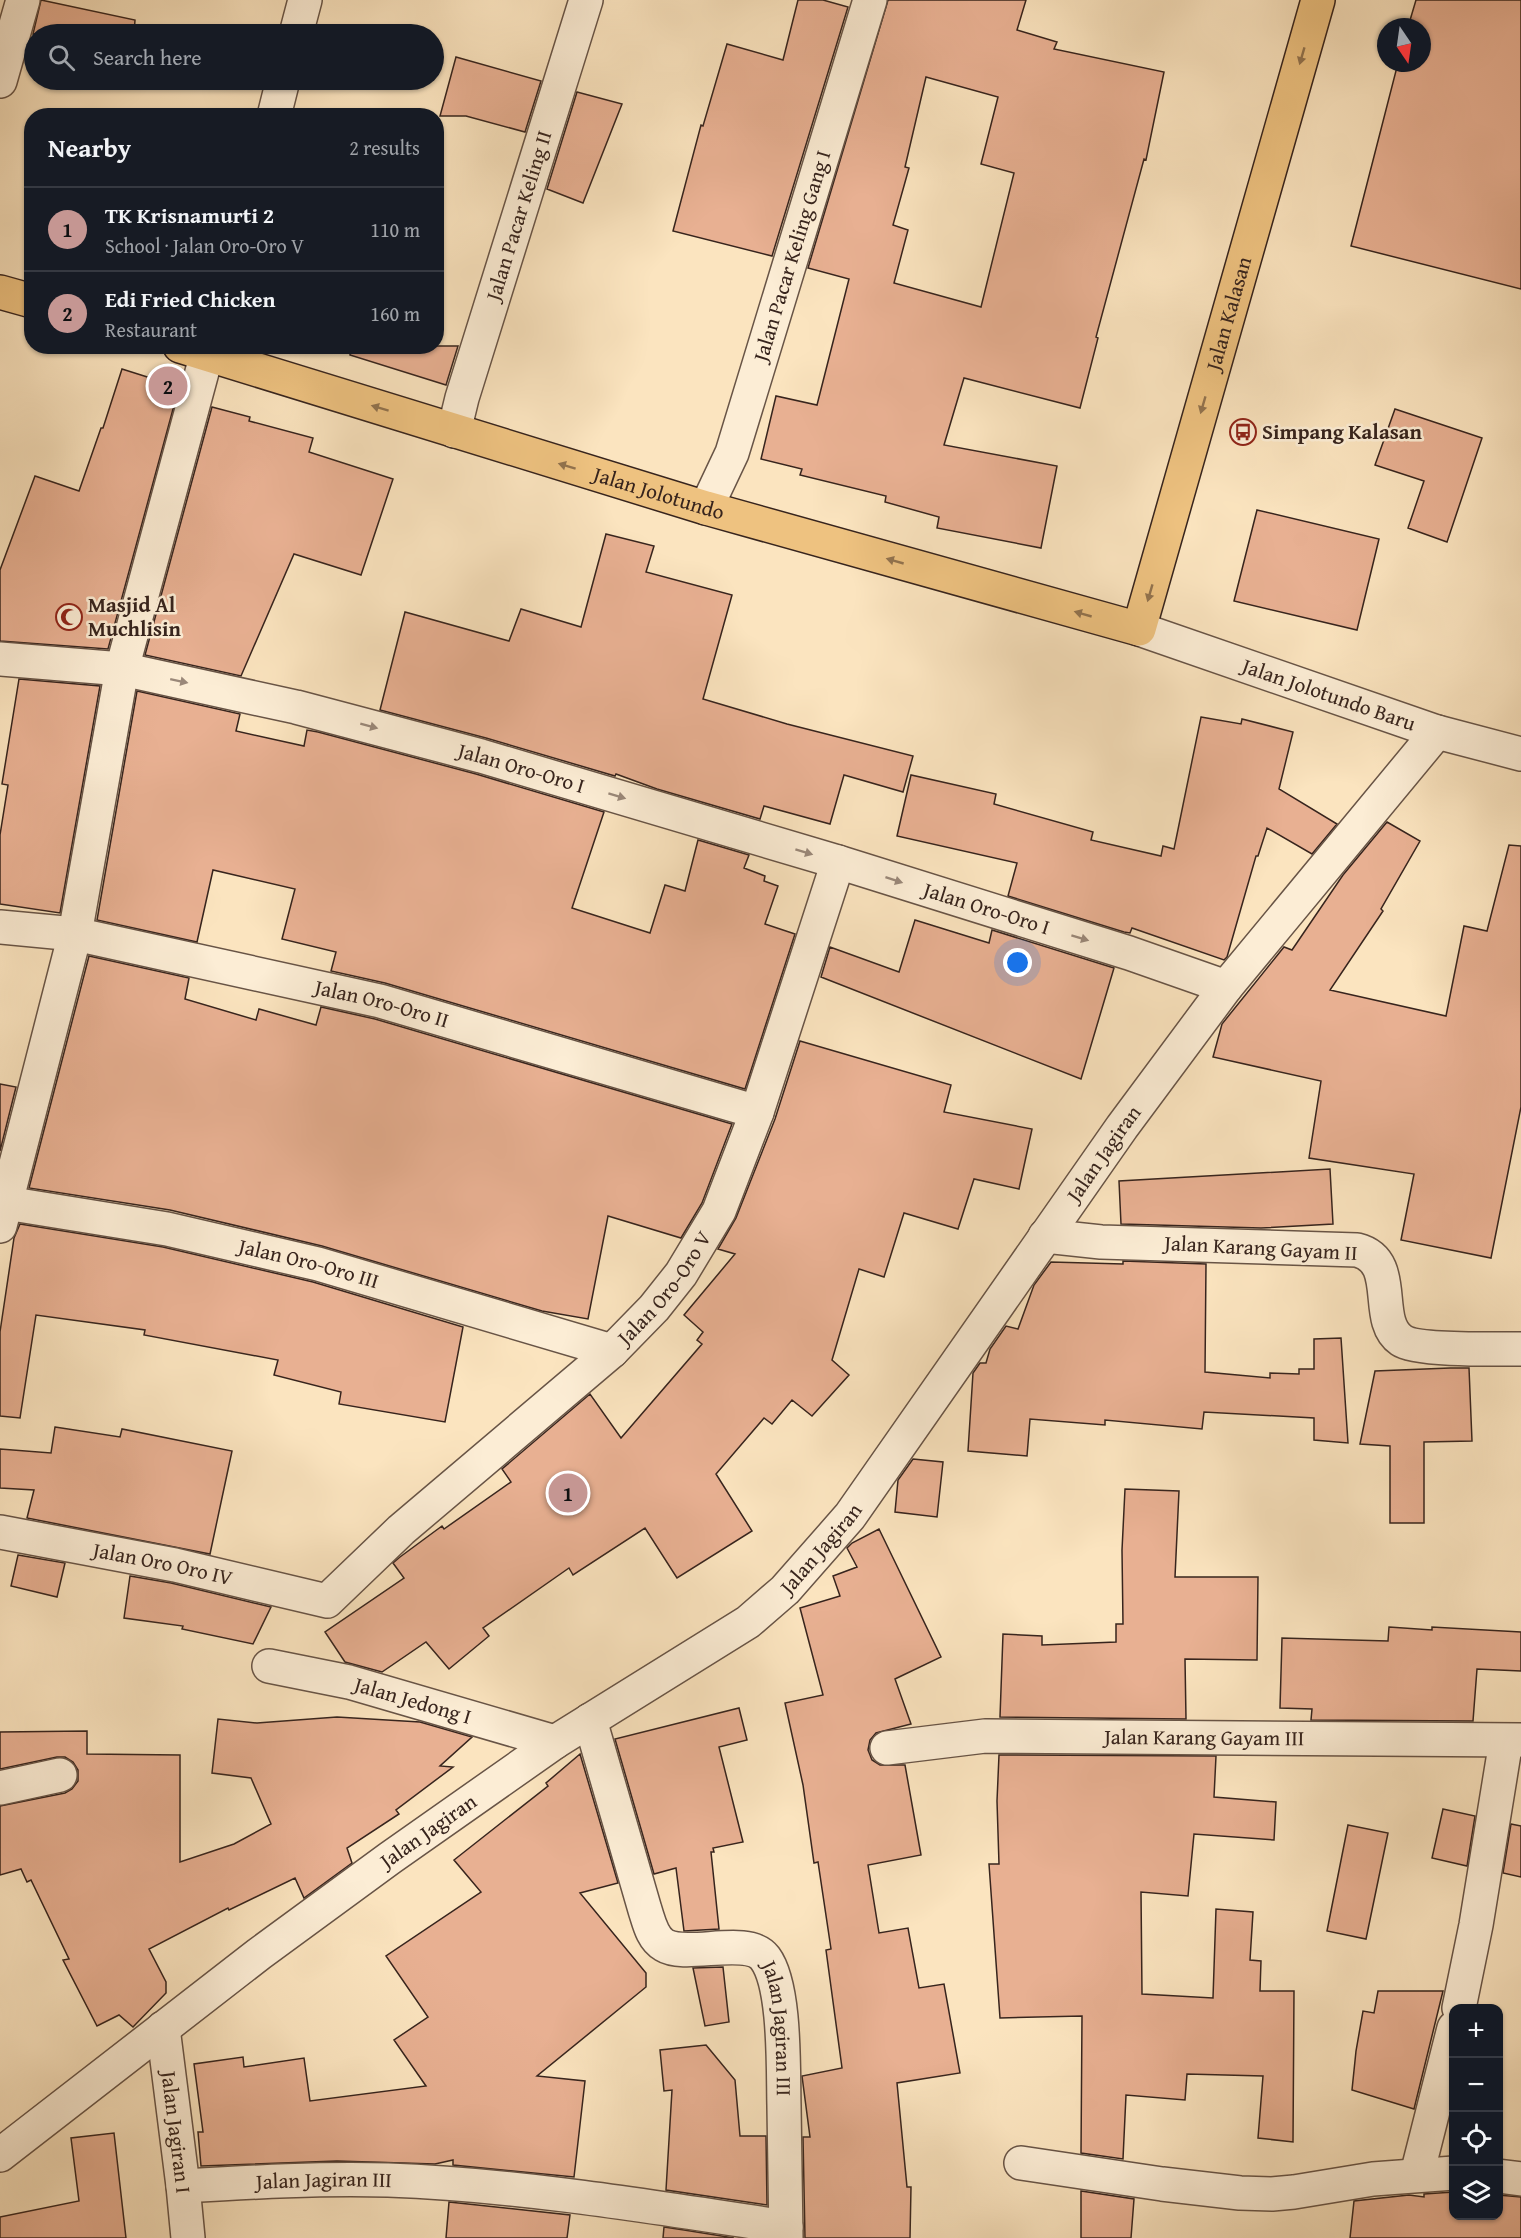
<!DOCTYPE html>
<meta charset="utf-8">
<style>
:root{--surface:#171b24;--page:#20242c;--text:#f1f3f6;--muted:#9ea1a6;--line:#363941;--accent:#c59692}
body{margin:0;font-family:"Gentium Book Plus",serif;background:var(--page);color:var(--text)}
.controls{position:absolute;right:18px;bottom:18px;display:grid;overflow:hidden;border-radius:12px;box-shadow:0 2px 4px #0004}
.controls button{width:54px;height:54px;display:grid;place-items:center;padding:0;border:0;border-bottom:2px solid var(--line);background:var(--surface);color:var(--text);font:30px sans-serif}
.compass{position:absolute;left:1377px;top:18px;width:54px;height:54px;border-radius:50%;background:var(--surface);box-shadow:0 2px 4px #0004;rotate:167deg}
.you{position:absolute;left:1018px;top:963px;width:21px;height:21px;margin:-15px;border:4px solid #fff;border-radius:50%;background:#1a73e8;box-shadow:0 0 0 9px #1a73e833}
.badge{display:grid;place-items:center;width:39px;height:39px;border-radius:50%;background:var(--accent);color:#111;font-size:20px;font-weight:700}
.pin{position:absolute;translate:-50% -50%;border:3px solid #fff;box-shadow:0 2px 6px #0006}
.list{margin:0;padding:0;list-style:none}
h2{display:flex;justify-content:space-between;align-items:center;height:78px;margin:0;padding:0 24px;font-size:26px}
h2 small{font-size:20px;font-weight:400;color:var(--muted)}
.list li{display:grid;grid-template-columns:39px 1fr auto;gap:18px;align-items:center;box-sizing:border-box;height:84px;padding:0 24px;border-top:2px solid var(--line)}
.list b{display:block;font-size:22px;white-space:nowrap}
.list p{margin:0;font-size:20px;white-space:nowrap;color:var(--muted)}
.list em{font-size:20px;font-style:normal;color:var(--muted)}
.icon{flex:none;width:33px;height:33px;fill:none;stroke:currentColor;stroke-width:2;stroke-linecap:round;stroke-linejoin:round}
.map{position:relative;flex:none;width:1521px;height:2238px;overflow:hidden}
.search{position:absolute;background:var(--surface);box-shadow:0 2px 4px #0004;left:24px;top:24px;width:420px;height:66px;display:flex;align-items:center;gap:15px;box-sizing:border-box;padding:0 21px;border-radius:33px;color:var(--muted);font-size:22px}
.panel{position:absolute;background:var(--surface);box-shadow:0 2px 4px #0004;left:24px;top:108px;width:420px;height:246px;border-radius:24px}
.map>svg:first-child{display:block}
.building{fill:#e8b092;stroke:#37241d;stroke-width:1.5;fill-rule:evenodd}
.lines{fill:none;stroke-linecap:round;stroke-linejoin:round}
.minor-casing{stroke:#685446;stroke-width:36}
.major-casing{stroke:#37241d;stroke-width:36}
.minor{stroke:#fcedd5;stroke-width:33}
.major{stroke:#eec280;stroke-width:33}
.oneway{fill:#92734e}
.oneway2{fill:#9a8879}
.labels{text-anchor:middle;stroke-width:5;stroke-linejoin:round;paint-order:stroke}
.street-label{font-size:21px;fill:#37241d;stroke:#fcedd5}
.poi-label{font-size:21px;font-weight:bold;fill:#37241d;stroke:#fcedd5;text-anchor:start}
</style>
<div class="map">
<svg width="1521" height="2238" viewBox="0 0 1521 2238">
<rect width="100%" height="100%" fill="#fbe4bf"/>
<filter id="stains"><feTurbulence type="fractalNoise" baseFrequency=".00333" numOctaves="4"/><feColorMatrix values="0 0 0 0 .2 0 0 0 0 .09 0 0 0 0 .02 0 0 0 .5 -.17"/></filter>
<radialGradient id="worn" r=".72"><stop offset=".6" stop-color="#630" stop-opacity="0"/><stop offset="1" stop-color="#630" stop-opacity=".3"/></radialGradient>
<path class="building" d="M 41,0 L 135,20 L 134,34 L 33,34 Z
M 798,0 L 823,0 L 848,7 L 772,256 L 673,231 L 701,125 L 703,126 L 727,44 L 783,60 Z
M 888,0 L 1026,0 L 1017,30 L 1057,42 L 1054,49 L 1164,72 L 1146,160 L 1144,159 L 1096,337 L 1098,338 L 1080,408 L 964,378 L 944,445 L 1057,466 L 1041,548 L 937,528 L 939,517 L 885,502 L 886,496 L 800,475 L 802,469 L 761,459 L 776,396 L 817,405 L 849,279 L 808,268 ZM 926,77 L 998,97 L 981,164 L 1014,173 L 981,307 L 894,283 L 908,230 L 893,225 L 909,168 L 905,167 Z
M 1416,0 L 1521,0 L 1521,289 L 1351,246 L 1398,63 L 1422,63 L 1422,27 L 1408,27 Z
M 456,57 L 541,81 L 525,132 L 466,116 L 440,116 Z
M 577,92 L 622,104 L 583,203 L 547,189 Z
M 351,346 L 458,346 L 446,385 L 350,355 Z
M 122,369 L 179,387 L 108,649 L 0,641 L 0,570 L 35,476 L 79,491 L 101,428 L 103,428 Z
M 212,407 L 250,417 L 249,421 L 313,438 L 309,452 L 393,479 L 361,575 L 294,554 L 241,676 L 145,655 Z
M 1395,409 L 1482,438 L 1447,542 L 1408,528 L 1424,481 L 1375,465 Z
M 1257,510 L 1379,539 L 1357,630 L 1234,601 Z
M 606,534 L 654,546 L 646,572 L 732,595 L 703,699 L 787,724 L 913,756 L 903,792 L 844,775 L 830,824 L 764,806 L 760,819 L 657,789 L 616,774 L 615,776 L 486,738 L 380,710 L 405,612 L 509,641 L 521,609 L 581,627 Z
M 19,679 L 100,686 L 60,913 L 0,904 L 0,835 L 8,785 L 2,784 Z
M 137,691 L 240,714 L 236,731 L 304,746 L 307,730 L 318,732 L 476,774 L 604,812 L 572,908 L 650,933 L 665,885 L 685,891 L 698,840 L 749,855 L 744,868 L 765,876 L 764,881 L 778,886 L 765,924 L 795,934 L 745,1089 L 385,983 L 331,971 L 336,952 L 282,939 L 295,889 L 213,870 L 197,942 L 97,920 Z
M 1201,717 L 1241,724 L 1242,719 L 1293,732 L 1279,789 L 1337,824 L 1312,854 L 1267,828 L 1258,856 L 1256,856 L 1227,957 L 1224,960 L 1132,928 L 1130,933 L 1124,932 L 1008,896 L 1017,863 L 897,836 L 911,775 L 996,794 L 994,804 L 1093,832 L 1091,840 L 1161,856 L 1163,846 L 1174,849 Z
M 1387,822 L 1420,841 L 1381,909 L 1383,911 L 1330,990 L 1446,1016 L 1464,926 L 1487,931 L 1509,845 L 1521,846 L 1521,1107 L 1491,1258 L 1401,1240 L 1414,1174 L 1309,1158 L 1321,1081 L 1213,1057 L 1222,1024 L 1284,947 L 1292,950 L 1343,875 Z
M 915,920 L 989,943 L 992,930 L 1114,968 L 1081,1079 L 821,977 L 830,947 L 899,972 Z
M 89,956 L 189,978 L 185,999 L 256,1020 L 259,1009 L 316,1025 L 321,1007 L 375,1019 L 732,1124 L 702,1203 L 681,1238 L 608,1216 L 588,1319 L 542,1311 L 322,1246 L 170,1210 L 29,1188 Z
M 800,1041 L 951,1085 L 944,1112 L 1032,1129 L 1019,1189 L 974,1179 L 958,1229 L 904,1213 L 884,1277 L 859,1269 L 832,1360 L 849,1375 L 812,1416 L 792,1400 L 772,1424 L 764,1418 L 716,1474 L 752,1531 L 677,1578 L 645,1528 L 573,1575 L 569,1568 L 483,1628 L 489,1636 L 449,1669 L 426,1642 L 382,1672 L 345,1662 L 325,1632 L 404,1578 L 393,1563 L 400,1557 L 442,1526 L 444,1529 L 511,1482 L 502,1469 L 590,1394 L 621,1438 L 702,1344 L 697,1340 L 703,1332 L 684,1315 L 735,1254 L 718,1249 L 736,1218 L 775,1119 Z
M 0,1084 L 16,1087 L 0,1151 Z
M 1330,1169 L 1333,1224 L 1261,1228 L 1121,1224 L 1119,1181 Z
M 20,1224 L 163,1247 L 313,1282 L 463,1327 L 445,1422 L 339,1404 L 341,1392 L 274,1375 L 278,1360 L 144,1335 L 145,1330 L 36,1315 L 20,1418 L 0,1416 L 0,1332 L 14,1238 Z
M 1123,1261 L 1206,1264 L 1205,1372 L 1270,1378 L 1270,1373 L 1299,1374 L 1299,1369 L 1314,1369 L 1314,1339 L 1341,1338 L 1348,1443 L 1314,1440 L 1314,1418 L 1204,1412 L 1202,1429 L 1105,1420 L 1105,1425 L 1030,1419 L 1027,1456 L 968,1451 L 973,1373 L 980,1363 L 986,1363 L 990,1349 L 1006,1326 L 1018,1329 L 1034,1285 L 1051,1262 L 1123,1264 Z
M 1450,1368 L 1469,1368 L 1472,1441 L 1424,1442 L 1424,1523 L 1390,1523 L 1390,1446 L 1360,1444 L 1375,1371 Z
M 55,1427 L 120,1437 L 122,1429 L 232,1451 L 210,1554 L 27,1518 L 34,1490 L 0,1488 L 0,1449 L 51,1453 Z
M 913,1459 L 943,1462 L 937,1517 L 895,1512 L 898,1480 Z
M 1125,1489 L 1179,1491 L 1175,1577 L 1258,1577 L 1257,1660 L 1185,1659 L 1186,1719 L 1000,1717 L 1003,1634 L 1042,1636 L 1042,1645 L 1116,1642 L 1116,1624 L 1123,1624 L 1122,1550 Z
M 879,1529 L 941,1657 L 895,1679 L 911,1724 L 876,1733 L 870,1740 L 868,1750 L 872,1760 L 880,1765 L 905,1765 L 921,1855 L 868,1865 L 879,1933 L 908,1928 L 919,1988 L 944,1984 L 960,2073 L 897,2083 L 907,2187 L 911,2187 L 910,2238 L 805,2238 L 803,2137 L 810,2137 L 802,2076 L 842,2068 L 826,1950 L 831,1949 L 818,1862 L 814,1863 L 803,1785 L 785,1703 L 823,1695 L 800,1608 L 840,1596 L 833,1576 L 857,1567 L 847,1548 L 852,1543 Z
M 18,1555 L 65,1563 L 57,1597 L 11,1586 Z
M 130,1576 L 171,1583 L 271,1607 L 253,1644 L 182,1629 L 183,1626 L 124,1618 Z
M 1389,1627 L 1432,1630 L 1432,1627 L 1521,1632 L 1521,1671 L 1477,1669 L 1473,1721 L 1311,1720 L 1312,1709 L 1280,1708 L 1282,1638 L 1388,1641 Z
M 739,1708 L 747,1740 L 719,1747 L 743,1842 L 713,1848 L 714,1852 L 711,1852 L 719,1929 L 684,1931 L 676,1868 L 654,1874 L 615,1739 Z
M 337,1717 L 420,1722 L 472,1737 L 440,1766 L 453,1767 L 396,1810 L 399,1814 L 347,1848 L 352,1863 L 304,1898 L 295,1878 L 229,1910 L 228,1908 L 149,1949 L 166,1982 L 166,1993 L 133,2027 L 119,2015 L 97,2026 L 63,1960 L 69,1959 L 31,1880 L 27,1882 L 21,1869 L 0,1875 L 0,1806 L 65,1793 L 72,1789 L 78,1781 L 78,1770 L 73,1762 L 65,1757 L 57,1757 L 0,1769 L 0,1732 L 87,1731 L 87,1754 L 180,1755 L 180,1862 L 234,1844 L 271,1824 L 251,1778 L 212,1773 L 218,1719 L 257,1723 Z
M 580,1754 L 618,1883 L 580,1893 L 646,1973 L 646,1987 L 537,2076 L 585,2081 L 574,2177 L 453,2165 L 453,2160 L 435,2164 L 337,2161 L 201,2166 L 198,2132 L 203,2132 L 194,2064 L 243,2057 L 244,2067 L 304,2058 L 310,2101 L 426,2086 L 394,2040 L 428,2017 L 386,1956 L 481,1892 L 454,1860 L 548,1786 L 546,1783 Z
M 999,1755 L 1216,1756 L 1214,1797 L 1276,1802 L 1274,1840 L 1194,1834 L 1188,1896 L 1141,1892 L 1142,1994 L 1213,1998 L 1216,1909 L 1253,1912 L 1250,1960 L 1261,1961 L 1260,1991 L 1294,1991 L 1293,2142 L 1258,2138 L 1263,2076 L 1187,2074 L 1185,2100 L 1126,2095 L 1123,2159 L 1081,2153 L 1082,2016 L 1000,2018 L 989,1864 L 999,1864 L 997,1801 Z
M 1443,1809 L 1475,1816 L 1467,1866 L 1432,1858 Z
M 1511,1824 L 1521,1826 L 1521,1877 L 1503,1873 Z
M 1348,1825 L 1388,1833 L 1366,1939 L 1327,1931 Z
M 723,1967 L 729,2022 L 705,2026 L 693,1968 Z
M 1378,1991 L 1443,1991 L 1414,2109 L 1352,2090 L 1356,2051 L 1363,2011 L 1374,2013 Z
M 706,2045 L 735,2080 L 740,2136 L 766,2136 L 767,2205 L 666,2190 L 672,2090 L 664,2091 L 660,2050 Z
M 114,2133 L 126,2238 L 0,2238 L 0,2217 L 79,2201 L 71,2138 Z
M 1081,2191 L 1134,2199 L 1131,2238 L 1081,2238 Z
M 1454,2192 L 1454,2216 L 1498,2216 L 1498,2195 L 1521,2197 L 1521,2238 L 1350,2238 L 1354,2201 L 1409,2195 L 1424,2197 L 1424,2194 Z
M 449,2202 L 570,2215 L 567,2238 L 446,2238 Z
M 664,2227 L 684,2230 L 734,2238 L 663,2238 Z"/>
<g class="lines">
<defs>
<g id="minor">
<path d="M 296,34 L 305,0"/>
<path d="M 0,81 L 23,0"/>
<path d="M 274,116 L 283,80"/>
<path id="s1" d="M 454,431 L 462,398 L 586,0"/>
<path id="s2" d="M 706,508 L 732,453 L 870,0"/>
<path id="s3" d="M 1139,629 L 1437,732 L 1521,754"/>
<path id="s4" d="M 0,659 L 122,669 L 296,707 L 481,756 L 838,862 L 1129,953 L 1226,987"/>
<path id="s5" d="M 0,927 L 75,934 L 380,1001 L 757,1112"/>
<path id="s6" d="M 0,1202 L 167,1229 L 318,1264 L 612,1351"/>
<path d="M 0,1226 L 75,934 L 122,669 L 209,346"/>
<path d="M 1045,1236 L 1101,1242 L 1357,1250 C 1401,1261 1372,1320 1401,1340 C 1416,1351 1499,1349 1521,1349"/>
<path id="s7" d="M 0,1532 L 175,1565 L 327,1601 L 401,1530 L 612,1351 L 654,1308 L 681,1274 L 719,1211 L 757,1112 L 838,862"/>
<path id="s8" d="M 269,1666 L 349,1682 L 555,1742"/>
<path id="s9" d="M 590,1720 L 645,1910 C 649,1922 652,1938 664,1945 C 686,1959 748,1935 765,1958 C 786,1986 783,2071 784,2106 C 785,2150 785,2194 786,2238"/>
<path id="s10" d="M 887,1748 L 985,1736 L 1521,1740"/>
<path d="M 0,1788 L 60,1775"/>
<path d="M 1459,2008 L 1476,1925 L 1506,1741"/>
<path id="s11" d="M 163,2028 L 183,2186 L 188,2238"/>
<path id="s12" d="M 0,2155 L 259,1954 L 390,1858 L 555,1742 L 748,1622 L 785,1590 L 850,1516 L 1122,1127 L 1226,987 L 1437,732"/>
<path d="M 1021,2163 L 1162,2184 L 1240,2193 L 1272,2194 L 1294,2192 L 1373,2179 L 1454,2173"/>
<path d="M 1417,2174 L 1454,2028"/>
<path d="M 1498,2176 L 1521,2179"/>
<path id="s13" d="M 183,2186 C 252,2182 320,2178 388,2180 C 522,2185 654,2207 786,2227"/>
</g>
<g id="major">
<path d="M 0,292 L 32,301"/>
<path id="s14" d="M 180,346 L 706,508 L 1139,629 L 1318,0"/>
</g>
</defs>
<use href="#minor" class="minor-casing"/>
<use href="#major" class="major-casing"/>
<use href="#minor" class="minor"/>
<use href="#major" class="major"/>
</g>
<defs><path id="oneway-solid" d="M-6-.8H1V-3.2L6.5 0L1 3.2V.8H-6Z" transform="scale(1.5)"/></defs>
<g class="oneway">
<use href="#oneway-solid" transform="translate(1302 56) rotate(106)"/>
<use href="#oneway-solid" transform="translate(1203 405) rotate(106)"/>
<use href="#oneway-solid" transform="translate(380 408) rotate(-163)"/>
<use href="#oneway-solid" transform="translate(567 466) rotate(-163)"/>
<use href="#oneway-solid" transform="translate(895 561) rotate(-164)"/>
<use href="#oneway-solid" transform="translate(1150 593) rotate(106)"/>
<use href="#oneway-solid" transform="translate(1083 614) rotate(-164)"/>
</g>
<g class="oneway2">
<use href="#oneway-solid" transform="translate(179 681) rotate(12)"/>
<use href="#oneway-solid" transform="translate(369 726) rotate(15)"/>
<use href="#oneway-solid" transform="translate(617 796) rotate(17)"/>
<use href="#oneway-solid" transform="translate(804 852) rotate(17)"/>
<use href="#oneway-solid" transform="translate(894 880) rotate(18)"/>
<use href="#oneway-solid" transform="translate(1080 938) rotate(17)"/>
</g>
<defs>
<symbol id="bus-ring" viewBox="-11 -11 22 22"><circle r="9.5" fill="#fcedd5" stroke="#8f2418" stroke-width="1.5"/><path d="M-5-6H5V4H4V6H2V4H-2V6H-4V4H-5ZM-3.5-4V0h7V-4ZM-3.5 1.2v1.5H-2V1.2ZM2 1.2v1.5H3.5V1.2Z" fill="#8f2418"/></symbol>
<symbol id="mosque-ring" viewBox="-11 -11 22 22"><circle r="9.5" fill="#fcedd5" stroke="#8f2418" stroke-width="1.5"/><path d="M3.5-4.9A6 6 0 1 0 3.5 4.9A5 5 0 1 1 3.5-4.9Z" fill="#8f2418"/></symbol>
</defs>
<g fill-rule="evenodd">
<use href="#bus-ring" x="1228" y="417" width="30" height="30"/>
<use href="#mosque-ring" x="54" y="602" width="30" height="30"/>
</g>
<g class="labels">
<g class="street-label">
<text dy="7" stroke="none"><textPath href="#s1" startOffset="225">Jalan Pacar Keling II</textPath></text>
<text dy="7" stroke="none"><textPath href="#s2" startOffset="267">Jalan Pacar Keling Gang I</textPath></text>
<text dy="7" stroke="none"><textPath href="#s14" startOffset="1328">Jalan Kalasan</textPath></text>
<text dy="7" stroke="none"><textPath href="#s14" startOffset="501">Jalan Jolotundo</textPath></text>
<text dy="7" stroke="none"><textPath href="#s3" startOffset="201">Jalan Jolotundo Baru</textPath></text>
<text dy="7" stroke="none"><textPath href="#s4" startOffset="534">Jalan Oro-Oro I</textPath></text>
<text dy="7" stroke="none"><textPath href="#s4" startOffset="1020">Jalan Oro-Oro I</textPath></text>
<text dy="7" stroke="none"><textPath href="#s5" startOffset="390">Jalan Oro-Oro II</textPath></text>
<text dy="7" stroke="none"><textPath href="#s12" startOffset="1509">Jalan Jagiran</textPath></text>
<text transform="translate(1261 1248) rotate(3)" y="7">Jalan Karang Gayam II</text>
<text dy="7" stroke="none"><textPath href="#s6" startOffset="315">Jalan Oro-Oro III</textPath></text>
<text dy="7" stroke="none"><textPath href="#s7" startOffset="796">Jalan Oro-Oro V</textPath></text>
<text dy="7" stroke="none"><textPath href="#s12" startOffset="1023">Jalan Jagiran</textPath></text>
<text dy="7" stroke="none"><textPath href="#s7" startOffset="166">Jalan Oro Oro IV</textPath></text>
<text dy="7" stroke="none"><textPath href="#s8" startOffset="148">Jalan Jedong I</textPath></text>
<text dy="7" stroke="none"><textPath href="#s10" startOffset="318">Jalan Karang Gayam III</textPath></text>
<text dy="7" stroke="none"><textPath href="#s12" startOffset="537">Jalan Jagiran</textPath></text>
<text dy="7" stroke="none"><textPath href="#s9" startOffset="416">Jalan Jagiran III</textPath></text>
<text dy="7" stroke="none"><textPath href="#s11" startOffset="105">Jalan Jagiran I</textPath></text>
<text dy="7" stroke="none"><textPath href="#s13" startOffset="141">Jalan Jagiran III</textPath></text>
</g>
<g class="poi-label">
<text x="1262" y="439">Simpang Kalasan</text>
<text x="88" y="612">Masjid Al<tspan x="88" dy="24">Muchlisin</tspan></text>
</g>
</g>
<rect width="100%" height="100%" filter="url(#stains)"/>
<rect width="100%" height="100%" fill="url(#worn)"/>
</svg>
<div class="controls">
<button>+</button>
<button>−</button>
<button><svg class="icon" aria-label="locate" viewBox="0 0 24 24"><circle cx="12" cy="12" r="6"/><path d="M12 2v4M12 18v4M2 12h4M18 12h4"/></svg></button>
<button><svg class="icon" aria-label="layers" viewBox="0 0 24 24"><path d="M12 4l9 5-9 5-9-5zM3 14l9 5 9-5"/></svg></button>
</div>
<svg class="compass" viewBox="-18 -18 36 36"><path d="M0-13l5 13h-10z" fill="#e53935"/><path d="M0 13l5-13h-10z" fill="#9ea1a6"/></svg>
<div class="you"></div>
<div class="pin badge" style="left:568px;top:1493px">1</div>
<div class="pin badge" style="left:168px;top:386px">2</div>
<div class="search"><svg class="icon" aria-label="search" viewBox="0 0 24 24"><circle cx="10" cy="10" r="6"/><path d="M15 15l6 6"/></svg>Search here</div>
<section class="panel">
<h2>Nearby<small>2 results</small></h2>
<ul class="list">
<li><span class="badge">1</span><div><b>TK Krisnamurti 2</b><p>School · Jalan Oro-Oro V</p></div><em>110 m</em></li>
<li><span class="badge">2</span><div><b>Edi Fried Chicken</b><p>Restaurant</p></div><em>160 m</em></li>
</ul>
</section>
</div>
